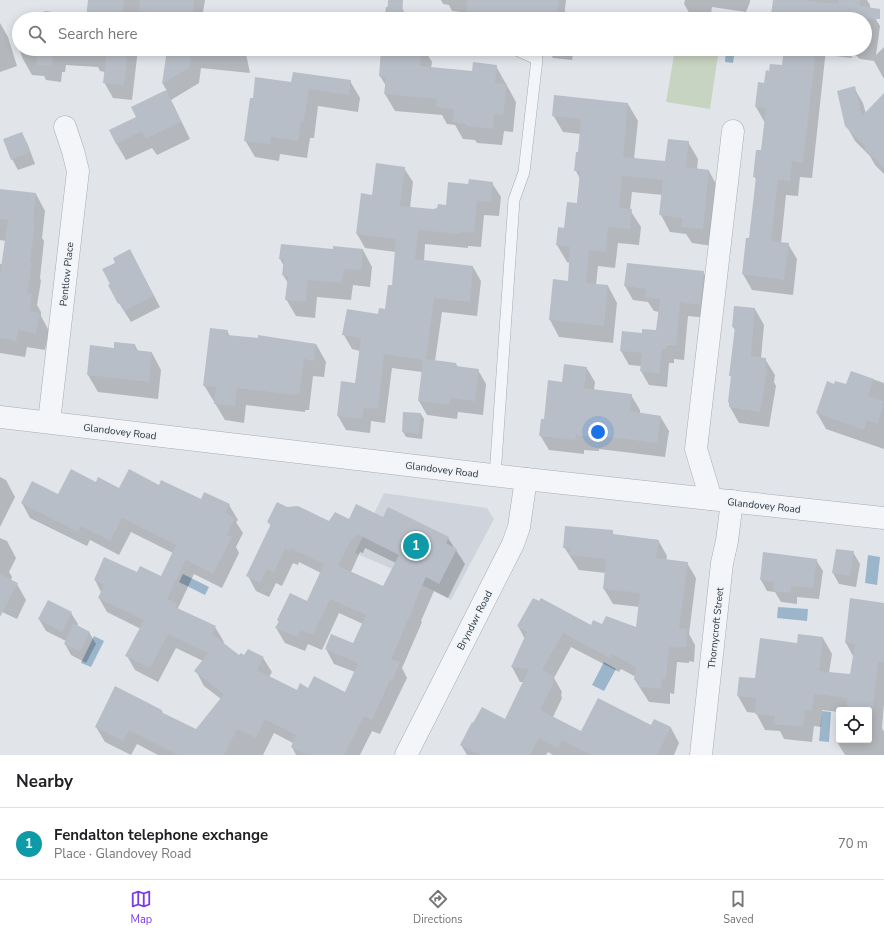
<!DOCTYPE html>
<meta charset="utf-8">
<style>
:root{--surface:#fff;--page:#f6f6f6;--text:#202124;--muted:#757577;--line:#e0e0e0;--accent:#7c3aed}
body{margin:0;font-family:"Nunito Sans",sans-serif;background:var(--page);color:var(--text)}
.controls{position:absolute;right:12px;bottom:12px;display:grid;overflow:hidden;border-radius:4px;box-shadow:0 2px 10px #0003}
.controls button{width:36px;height:36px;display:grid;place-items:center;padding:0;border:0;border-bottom:1px solid var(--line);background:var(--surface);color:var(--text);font:20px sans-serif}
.you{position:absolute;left:598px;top:432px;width:14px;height:14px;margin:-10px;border:3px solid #fff;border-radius:50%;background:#1a73e8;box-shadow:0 0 0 6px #1a73e833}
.badge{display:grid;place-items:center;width:26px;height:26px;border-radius:50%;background:var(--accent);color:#fff;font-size:13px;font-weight:700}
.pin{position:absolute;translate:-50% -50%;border:2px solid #fff;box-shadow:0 1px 4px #0006}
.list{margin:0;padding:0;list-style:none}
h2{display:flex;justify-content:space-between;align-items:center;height:52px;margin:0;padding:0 16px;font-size:17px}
h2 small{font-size:13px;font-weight:400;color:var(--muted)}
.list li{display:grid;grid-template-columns:26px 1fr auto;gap:12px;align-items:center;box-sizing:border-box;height:72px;padding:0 16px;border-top:1px solid var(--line)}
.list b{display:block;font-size:15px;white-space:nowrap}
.list p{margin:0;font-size:13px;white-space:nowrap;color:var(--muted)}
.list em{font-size:13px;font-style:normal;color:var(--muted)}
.icon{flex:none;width:22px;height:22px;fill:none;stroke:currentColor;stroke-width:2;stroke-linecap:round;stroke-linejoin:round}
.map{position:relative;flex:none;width:884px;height:755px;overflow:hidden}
.search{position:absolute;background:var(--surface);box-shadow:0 2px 10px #0003;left:12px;right:12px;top:12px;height:44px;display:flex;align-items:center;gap:10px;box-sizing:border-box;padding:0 14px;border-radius:22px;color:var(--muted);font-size:15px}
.sheet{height:124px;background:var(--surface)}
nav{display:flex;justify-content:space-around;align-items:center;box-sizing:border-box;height:56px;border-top:1px solid var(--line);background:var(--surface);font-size:11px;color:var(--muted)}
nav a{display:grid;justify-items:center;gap:2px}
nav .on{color:var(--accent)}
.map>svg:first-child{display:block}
.built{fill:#cfd4dc}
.green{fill:#c8d4c2}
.water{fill:#9bb5ca}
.shadow{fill:#0003;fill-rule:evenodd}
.building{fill:#b8bec7;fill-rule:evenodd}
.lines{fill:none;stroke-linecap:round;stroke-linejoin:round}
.service-casing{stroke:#a6acb4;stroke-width:12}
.minor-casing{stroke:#a6acb4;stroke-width:23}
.tertiary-casing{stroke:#a6acb4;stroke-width:23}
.service{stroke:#f4f5f8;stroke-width:11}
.minor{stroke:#f4f5f8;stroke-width:22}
.tertiary{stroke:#f4f5f8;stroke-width:22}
.labels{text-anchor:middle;stroke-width:3;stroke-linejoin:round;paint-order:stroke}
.street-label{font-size:10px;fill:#293442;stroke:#f0f4f7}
</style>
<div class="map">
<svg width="884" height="755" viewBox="0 0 884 755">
<rect width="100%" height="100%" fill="#e1e5ea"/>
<path class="built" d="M 384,493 L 487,508 L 494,519 L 451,600 L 390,568 L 355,553 Z"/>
<path class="green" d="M 681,12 L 723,19 L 679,19 Z
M 675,49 L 719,49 L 710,109 L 666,102 Z"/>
<path class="water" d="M 726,49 L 735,49 L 733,63 L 725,62 Z
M 868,555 L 880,557 L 877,585 L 865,583 Z
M 183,574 L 209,587 L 205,595 L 179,582 Z
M 778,607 L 808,609 L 807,621 L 777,618 Z
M 94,636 L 104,641 L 91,667 L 81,663 Z
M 604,662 L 616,669 L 604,691 L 592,685 Z
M 822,711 L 831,712 L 829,742 L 819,741 Z"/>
<path class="shadow" d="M 89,0 L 205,0 L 203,12 L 232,15 L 234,19 L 37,19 L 38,14 L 43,15 L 44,11 L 88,16 Z
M 441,0 L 566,0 L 564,19 L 485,19 L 485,15 L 452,11 L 449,5 L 443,4 Z
M 685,0 L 750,0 L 750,2 L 746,12 L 712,7 L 710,19 L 693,19 L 684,4 Z
M 774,0 L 867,0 L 870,5 L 870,10 L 880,26 L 876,55 L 884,47 L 884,79 L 874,61 L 860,59 L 850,50 L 852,58 L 835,56 L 831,49 L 865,49 L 865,19 L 774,19 L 772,15 Z
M 386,7 L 402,8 L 408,19 L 385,19 Z
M 0,23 L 8,37 L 17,66 L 0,72 Z
M 19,30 L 19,49 L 13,33 Z
M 19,49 L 138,49 L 132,100 L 113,98 L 104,82 L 105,72 L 100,71 L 98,67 L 66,65 L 65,72 L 62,72 L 61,82 L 46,80 L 44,76 L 32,75 L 23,59 Z
M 168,49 L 245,49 L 250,73 L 201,68 L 199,83 L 171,100 L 190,139 L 157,155 L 152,148 L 126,160 L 116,143 L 137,117 L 132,108 L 167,91 L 163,84 Z
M 382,49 L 424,49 L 432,62 L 431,68 L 473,72 L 496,66 L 516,102 L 513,132 L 504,131 L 502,145 L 477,143 L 475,140 L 463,139 L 455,125 L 447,124 L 442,115 L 395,111 L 385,94 L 386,86 L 380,76 Z
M 548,49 L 574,49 L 572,60 L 553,58 Z
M 785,49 L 826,49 L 812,178 L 800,177 L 798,196 L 786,195 L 781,243 L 788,244 L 797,259 L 793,295 L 752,290 L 743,274 L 750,239 L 757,181 L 754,176 L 762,151 L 765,123 L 756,107 L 770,72 L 783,66 Z
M 350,81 L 360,98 L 358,112 L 318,106 L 314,138 L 310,138 L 307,158 L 280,154 L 279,161 L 255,157 L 245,140 L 254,99 L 292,83 Z
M 854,88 L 863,103 L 866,114 L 884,94 L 884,174 L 875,165 L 870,156 L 855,141 L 846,125 Z
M 628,104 L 638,121 L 634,159 L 666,162 L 688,142 L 698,159 L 697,169 L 709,171 L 718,188 L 712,246 L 692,243 L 686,234 L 670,232 L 661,215 L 663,195 L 632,192 L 630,210 L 641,227 L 639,245 L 618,243 L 615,268 L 598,266 L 596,285 L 608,286 L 617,303 L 613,343 L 559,337 L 550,320 L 569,282 L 570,263 L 567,262 L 557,245 L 559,228 L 565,229 L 577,204 L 580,179 L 576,171 L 581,134 L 563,132 L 553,115 Z
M 22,133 L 28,145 L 35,164 L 18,170 L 12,159 Z
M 404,168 L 413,182 L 410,208 L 433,210 L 447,206 L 469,185 L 492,183 L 501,197 L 499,216 L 484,215 L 481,247 L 468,246 L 468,248 L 425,244 L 424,261 L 473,267 L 481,281 L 477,316 L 442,312 L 435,361 L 456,364 L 458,367 L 478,370 L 486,384 L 483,415 L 458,412 L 457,419 L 427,415 L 419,401 L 422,372 L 392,368 L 385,423 L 371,421 L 370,433 L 346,430 L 338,416 L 356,384 L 360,351 L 352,349 L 344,335 L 386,310 L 393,286 L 396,252 L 365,248 L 357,234 L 373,196 Z
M 0,190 L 36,194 L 45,211 L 42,238 L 44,241 L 40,278 L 41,281 L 37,305 L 41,312 L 41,316 L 49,331 L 45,350 L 27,347 L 25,357 L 0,353 L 0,264 L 3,264 L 6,241 L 0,240 Z
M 334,250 L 363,250 L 372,267 L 370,287 L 353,285 L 351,300 L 317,297 L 315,318 L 296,316 L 286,299 L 288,283 L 283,275 L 284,266 L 280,259 Z
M 136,262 L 160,307 L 131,322 L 119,303 Z
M 703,272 L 712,286 L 708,318 L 688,316 L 684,360 L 674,359 L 674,363 L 669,363 L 667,387 L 649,385 L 641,371 L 641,366 L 629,365 L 621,351 L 623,332 L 642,334 L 657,332 L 659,312 L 654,311 L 648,302 L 633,300 L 625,286 Z
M 755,309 L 764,325 L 761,358 L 765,359 L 775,375 L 774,382 L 776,386 L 769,427 L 739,423 L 730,407 L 732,379 L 730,375 L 736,331 L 733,327 Z
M 227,331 L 230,336 L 316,344 L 326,362 L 324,377 L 313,376 L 309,410 L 305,410 L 305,412 L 246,405 L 244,423 L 225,420 L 204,385 Z
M 135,345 L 138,351 L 152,353 L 161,370 L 158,399 L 98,392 L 88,375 L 91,346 L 114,349 Z
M 586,367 L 595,382 L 594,390 L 631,395 L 640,410 L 640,414 L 660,416 L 669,431 L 665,457 L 599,449 L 599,451 L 584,450 L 584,454 L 549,450 L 540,435 L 545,420 L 563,383 Z
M 851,372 L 884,383 L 884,449 L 826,429 L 817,413 L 834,385 L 846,386 Z
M 421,414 L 424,419 L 422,439 L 406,437 L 403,432 Z
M 0,477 L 6,480 L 15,497 L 0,527 Z
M 96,483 L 119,490 L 160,486 L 201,501 L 229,505 L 238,520 L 236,522 L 243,533 L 236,547 L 239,553 L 222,588 L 194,574 L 178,608 L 179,610 L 215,627 L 224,642 L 223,644 L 239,656 L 263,658 L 272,672 L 269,677 L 297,691 L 309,689 L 346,693 L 355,672 L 334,664 L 326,649 L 354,644 L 363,624 L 339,613 L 322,650 L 308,644 L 305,651 L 285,643 L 276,628 L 279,622 L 278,620 L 307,602 L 321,573 L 299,562 L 298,565 L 293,563 L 282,586 L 276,583 L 269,597 L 256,591 L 248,576 L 271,526 L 268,522 L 287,508 L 330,522 L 384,518 L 448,538 L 465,564 L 448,598 L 434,591 L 421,621 L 422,622 L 402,668 L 407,678 L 380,734 L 372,731 L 360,755 L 296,755 L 292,747 L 293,743 L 274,733 L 263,755 L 158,755 L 137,744 L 131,755 L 105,742 L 96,727 L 162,711 L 163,714 L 196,731 L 221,699 L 204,686 L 196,671 L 203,661 L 176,648 L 158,682 L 135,670 L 127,656 L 141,629 L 107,612 L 99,598 L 101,592 L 95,580 L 138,574 L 161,577 L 173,553 L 131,532 L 119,555 L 90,540 L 87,546 L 30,518 L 22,503 L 59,495 ZM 365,548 L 396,563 L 384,587 L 351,572 L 360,552 L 363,553 Z
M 612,531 L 614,535 L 658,540 L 667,556 L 666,561 L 687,563 L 696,578 L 689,634 L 695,645 L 694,662 L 689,661 L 689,663 L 677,662 L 674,694 L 670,693 L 670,704 L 649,702 L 635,680 L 636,677 L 621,669 L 619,672 L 571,647 L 554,678 L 562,692 L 561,695 L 562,698 L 553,717 L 581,733 L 651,726 L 654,720 L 671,728 L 679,743 L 674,755 L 553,755 L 548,752 L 546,755 L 467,755 L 461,745 L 505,720 L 524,682 L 520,682 L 512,667 L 525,639 L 518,626 L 602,626 L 637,628 L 640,607 L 613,604 L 604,589 L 606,573 L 579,570 L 564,547 Z
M 0,538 L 7,541 L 16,558 L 9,572 L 12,577 L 11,580 L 17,584 L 26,600 L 17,619 L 0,611 Z
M 853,552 L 860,564 L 856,587 L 839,584 L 833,573 Z
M 816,560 L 823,571 L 819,599 L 797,597 L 797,604 L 781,602 L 775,592 L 767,591 L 761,580 Z
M 882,603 L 884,603 L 884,703 L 882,728 L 884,732 L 884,755 L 845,755 L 837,742 L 839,736 L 839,740 L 869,740 L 869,710 L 839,710 L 839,712 L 822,710 L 821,727 L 814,726 L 812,742 L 784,739 L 780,731 L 765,730 L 756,713 L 747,712 L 738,696 L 798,644 L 823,638 L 832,654 L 829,673 L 851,676 L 854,658 L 846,643 Z
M 71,613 L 78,624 L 77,626 L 89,632 L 96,644 L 86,663 L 71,655 L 65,644 L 66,641 L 46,631 L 39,619 Z"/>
<path class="building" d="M 88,0 L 124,0 L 122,19 L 86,19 Z
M 140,0 L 194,0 L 193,17 L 139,11 Z
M 388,0 L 403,0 L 402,19 L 387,19 Z
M 467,0 L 559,0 L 557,19 L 535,19 L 505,15 L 505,19 L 484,19 L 484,13 L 466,11 Z
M 773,0 L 800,0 L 839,4 L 839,0 L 860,0 L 860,6 L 880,9 L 880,19 L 780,19 L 780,17 L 771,16 Z
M 37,49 L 54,49 L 52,66 L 36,65 Z
M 107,49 L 128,49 L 124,85 L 103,83 Z
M 167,49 L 192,49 L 190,67 L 162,84 Z
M 381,49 L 422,49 L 420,66 L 472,71 L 473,62 L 497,65 L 495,83 L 507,84 L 503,115 L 494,114 L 493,129 L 466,126 L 466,124 L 452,122 L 454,109 L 436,107 L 437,99 L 384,94 L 386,77 L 379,76 Z
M 784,49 L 816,49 L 803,163 L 792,161 L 790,181 L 778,180 L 771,241 L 789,243 L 784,280 L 742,274 L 746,238 L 749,238 L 756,177 L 753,177 L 756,150 L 761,150 L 766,108 L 755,107 L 758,82 L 764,83 L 766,70 L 769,71 L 770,64 L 782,65 Z
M 293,72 L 351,80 L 349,95 L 309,89 L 304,121 L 301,121 L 298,141 L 271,137 L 270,144 L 244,141 L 250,98 L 253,98 L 255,77 L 291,82 Z
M 855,86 L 862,116 L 884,93 L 884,168 L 865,149 L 866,147 L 845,126 L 837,91 Z
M 166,90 L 181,122 L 147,138 L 145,138 L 142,131 L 116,144 L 109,130 L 136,117 L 131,107 Z
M 554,95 L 628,103 L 623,157 L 665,161 L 668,139 L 689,141 L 686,167 L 709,170 L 703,229 L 681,227 L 682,218 L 659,215 L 663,180 L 622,176 L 619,208 L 632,209 L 630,229 L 608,227 L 606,252 L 589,250 L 586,283 L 608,285 L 604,326 L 549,320 L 553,279 L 568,281 L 570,247 L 556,245 L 558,227 L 564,228 L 567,202 L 577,203 L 580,171 L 574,171 L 576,152 L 578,152 L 581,119 L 552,116 Z
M 22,132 L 30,152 L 11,160 L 3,139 Z
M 376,163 L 405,167 L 400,206 L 433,209 L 437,208 L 438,204 L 446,205 L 448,182 L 468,184 L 469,179 L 493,182 L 491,202 L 477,201 L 474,233 L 460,232 L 460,234 L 418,230 L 415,259 L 473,266 L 470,302 L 434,298 L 426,359 L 456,363 L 456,366 L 479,369 L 475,401 L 450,398 L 449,405 L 418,401 L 423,360 L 384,354 L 378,409 L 364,408 L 362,419 L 337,416 L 341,381 L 355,383 L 361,338 L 342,335 L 347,309 L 378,314 L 379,308 L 385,309 L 388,285 L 392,285 L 396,239 L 356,234 L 361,193 L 372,195 Z
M 0,189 L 36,193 L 33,223 L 35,223 L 30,262 L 32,263 L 27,293 L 32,294 L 30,311 L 40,313 L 36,334 L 18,330 L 16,341 L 0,338 L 0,274 L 8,220 L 0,219 Z
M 281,244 L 333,249 L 333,246 L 363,249 L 361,270 L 344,269 L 342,283 L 308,280 L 306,302 L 285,300 L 288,276 L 282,275 L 284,259 L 279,259 Z
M 130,249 L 154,296 L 124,311 L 119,303 L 118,304 L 108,285 L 110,284 L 102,269 L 115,263 L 113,258 Z
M 627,263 L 704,271 L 700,305 L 680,302 L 676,346 L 667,345 L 666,349 L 662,349 L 659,374 L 640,371 L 642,353 L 620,351 L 622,331 L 642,333 L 642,329 L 656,330 L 660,299 L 645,298 L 646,289 L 624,286 Z
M 734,306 L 755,308 L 751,356 L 766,358 L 765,369 L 767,369 L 760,412 L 729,407 L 729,403 L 728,402 L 731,376 L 729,376 L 735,327 L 732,327 Z
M 210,328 L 228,330 L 227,335 L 258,338 L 258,335 L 316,344 L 314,361 L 304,359 L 299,394 L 296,393 L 296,395 L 237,388 L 235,406 L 214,404 L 216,387 L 203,386 Z
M 114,342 L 135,344 L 135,350 L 152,352 L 149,382 L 87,375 L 90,345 L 114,348 Z
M 564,364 L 587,367 L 584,388 L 632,394 L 630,411 L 661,416 L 657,443 L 591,435 L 590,437 L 576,435 L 575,440 L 539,436 L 541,419 L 544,419 L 548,380 L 562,382 Z
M 851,371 L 874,379 L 868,396 L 884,401 L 878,424 L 867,420 L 864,430 L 816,413 L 827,381 L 834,384 L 835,381 L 846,384 Z
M 403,412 L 421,413 L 419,434 L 402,432 Z
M 71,469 L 96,482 L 98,477 L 119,488 L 129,469 L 159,485 L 161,480 L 201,499 L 204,492 L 230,504 L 225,513 L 235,518 L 227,535 L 232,537 L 213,574 L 186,560 L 167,599 L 177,604 L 175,607 L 216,626 L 212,634 L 239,655 L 241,653 L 244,655 L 248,649 L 264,657 L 257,670 L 297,690 L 300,683 L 308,688 L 314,676 L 345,692 L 358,663 L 325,649 L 331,634 L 353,643 L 366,615 L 330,599 L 313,635 L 300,630 L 297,637 L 275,628 L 279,621 L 277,620 L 290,593 L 307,601 L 324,564 L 290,548 L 289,551 L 285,549 L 274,572 L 267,569 L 260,583 L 246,576 L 271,524 L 267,522 L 277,502 L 287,507 L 298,506 L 329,521 L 335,512 L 349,519 L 356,504 L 383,517 L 388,507 L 449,537 L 446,543 L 457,549 L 439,584 L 426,577 L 413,606 L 414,607 L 391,659 L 400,662 L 392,681 L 390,680 L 372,720 L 364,716 L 344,755 L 307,755 L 291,747 L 296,735 L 265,719 L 256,738 L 237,729 L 224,755 L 178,755 L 129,730 L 123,741 L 95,727 L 115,686 L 162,710 L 161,712 L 196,729 L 224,694 L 194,671 L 208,653 L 168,634 L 150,668 L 125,656 L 144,620 L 98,598 L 104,585 L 94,580 L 104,557 L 137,572 L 140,566 L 161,576 L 176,545 L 122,518 L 110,541 L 81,526 L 78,532 L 21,503 L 32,481 L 58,494 ZM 357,534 L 399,555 L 383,586 L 338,566 L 352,538 L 354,539 Z
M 565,526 L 613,530 L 613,534 L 659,540 L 656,558 L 688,562 L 679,628 L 687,629 L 686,647 L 681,647 L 680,648 L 669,647 L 666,679 L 662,679 L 661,689 L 639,687 L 639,681 L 634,680 L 636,667 L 612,654 L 610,658 L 563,633 L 542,670 L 554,676 L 552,680 L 554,682 L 540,710 L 581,731 L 598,698 L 651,725 L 654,719 L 671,727 L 657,755 L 591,755 L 562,740 L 558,748 L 539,738 L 530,755 L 480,755 L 460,745 L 472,722 L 473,723 L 482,707 L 505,719 L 529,669 L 511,667 L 527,632 L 517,626 L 533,598 L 539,601 L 541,598 L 591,625 L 593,620 L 602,624 L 606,616 L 636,627 L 640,593 L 603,589 L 606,559 L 569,555 L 570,548 L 563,548 Z
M 836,549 L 854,551 L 850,576 L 832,573 Z
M 763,552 L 817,559 L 813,588 L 791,586 L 791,593 L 773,591 L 774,582 L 760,580 Z
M 0,574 L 18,583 L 0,617 Z
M 850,598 L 884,603 L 884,662 L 878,662 L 873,710 L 845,710 L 848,698 L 814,694 L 812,711 L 805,711 L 803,727 L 774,724 L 775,716 L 755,714 L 756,698 L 737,696 L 739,677 L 755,678 L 760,638 L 797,643 L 798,634 L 823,637 L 819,671 L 850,674 L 855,644 L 845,643 Z
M 48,600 L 72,612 L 62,632 L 38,619 Z
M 73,623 L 90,632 L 80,652 L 64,644 Z"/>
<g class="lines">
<defs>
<path id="service" d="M 495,476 L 514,200 L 524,172 L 537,59 L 514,49"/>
<path id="minor" d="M 49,422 L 78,171 L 73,151 L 65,127
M 711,499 L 696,449 L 733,131
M 406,755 L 513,544 L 519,527 L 526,479
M 701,755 L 722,563 L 727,541 L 732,501"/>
<path id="tertiary" d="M 0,417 L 526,479 L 884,518"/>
</defs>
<use href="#service" class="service-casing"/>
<use href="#minor" class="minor-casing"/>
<use href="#tertiary" class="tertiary-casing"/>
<use href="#service" class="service"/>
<use href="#minor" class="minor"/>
<use href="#tertiary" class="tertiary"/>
</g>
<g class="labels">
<g class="street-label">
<text transform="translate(66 274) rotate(-84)" y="4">Pentlow Place</text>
<text transform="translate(120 431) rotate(7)" y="4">Glandovey Road</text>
<text transform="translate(442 469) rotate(7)" y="4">Glandovey Road</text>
<text transform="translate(764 505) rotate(6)" y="4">Glandovey Road</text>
<text transform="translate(474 620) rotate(-63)" y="4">Bryndwr Road</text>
<text transform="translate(715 628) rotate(-84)" y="4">Thornycroft Street</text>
</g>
</g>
</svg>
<div class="controls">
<button><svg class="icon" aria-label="locate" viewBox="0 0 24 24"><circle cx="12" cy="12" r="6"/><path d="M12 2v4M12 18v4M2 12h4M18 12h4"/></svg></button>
</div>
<div class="you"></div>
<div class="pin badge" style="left:416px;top:546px;background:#0f9aa8">1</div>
<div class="search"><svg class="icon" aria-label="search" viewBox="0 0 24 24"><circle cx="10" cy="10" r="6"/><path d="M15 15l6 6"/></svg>Search here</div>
</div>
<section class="sheet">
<h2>Nearby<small></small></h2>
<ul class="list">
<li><span class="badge" style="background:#0f9aa8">1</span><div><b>Fendalton telephone exchange</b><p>Place · Glandovey Road</p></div><em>70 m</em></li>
</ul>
</section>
<nav>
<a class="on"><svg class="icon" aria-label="map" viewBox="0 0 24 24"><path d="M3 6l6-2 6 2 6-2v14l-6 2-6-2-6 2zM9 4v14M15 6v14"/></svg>Map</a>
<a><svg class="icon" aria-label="directions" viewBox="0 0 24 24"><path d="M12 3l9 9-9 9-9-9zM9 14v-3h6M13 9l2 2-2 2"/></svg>Directions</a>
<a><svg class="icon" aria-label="saved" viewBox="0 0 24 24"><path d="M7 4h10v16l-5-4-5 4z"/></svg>Saved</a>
</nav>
